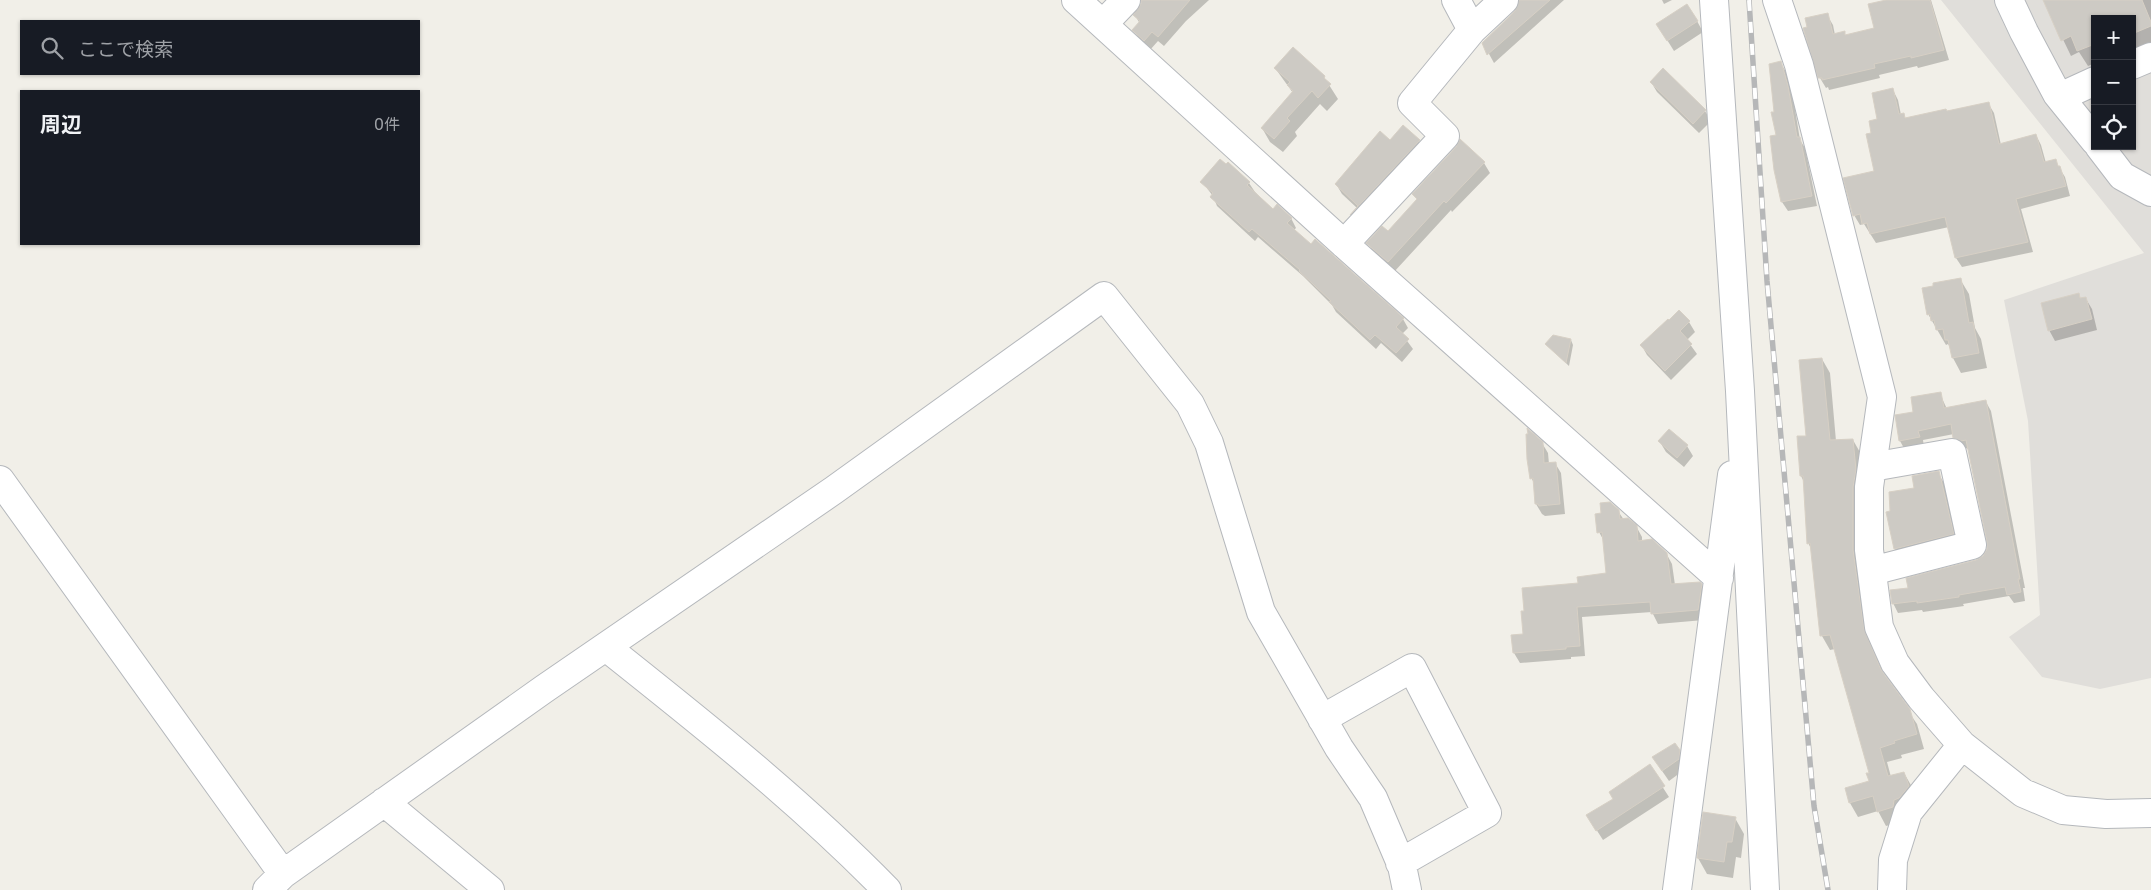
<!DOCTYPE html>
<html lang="ja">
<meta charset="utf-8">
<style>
:root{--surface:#171b24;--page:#242831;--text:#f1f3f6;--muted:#9ea1a6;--line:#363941}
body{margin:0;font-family:"Golos Text","Noto Sans JP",sans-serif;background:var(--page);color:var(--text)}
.controls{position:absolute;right:15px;top:15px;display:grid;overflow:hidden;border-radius:0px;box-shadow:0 1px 4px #0004}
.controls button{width:45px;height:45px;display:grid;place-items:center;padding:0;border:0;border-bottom:1px solid var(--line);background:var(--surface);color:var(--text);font:25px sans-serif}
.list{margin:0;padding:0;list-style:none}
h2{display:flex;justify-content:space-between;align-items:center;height:65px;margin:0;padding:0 20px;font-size:21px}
h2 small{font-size:16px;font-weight:400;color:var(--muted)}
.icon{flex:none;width:28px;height:28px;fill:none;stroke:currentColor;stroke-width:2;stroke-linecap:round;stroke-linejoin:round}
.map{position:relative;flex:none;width:2151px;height:890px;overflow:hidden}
.search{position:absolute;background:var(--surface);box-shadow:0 1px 4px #0004;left:20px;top:20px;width:400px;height:55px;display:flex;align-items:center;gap:12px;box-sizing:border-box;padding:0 18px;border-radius:0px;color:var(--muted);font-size:19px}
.panel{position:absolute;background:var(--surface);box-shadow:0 1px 4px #0004;left:20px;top:90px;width:400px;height:155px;border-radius:0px}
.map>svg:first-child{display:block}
.industrial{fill:#e0deda;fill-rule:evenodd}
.shadow{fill:#0003}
.building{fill:#cdcac4;stroke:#d7d0c5}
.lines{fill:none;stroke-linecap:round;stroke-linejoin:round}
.minor-casing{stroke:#b5b8bc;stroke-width:30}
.minor{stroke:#fff;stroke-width:28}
.rail-casing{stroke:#b6b7b8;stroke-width:5.5}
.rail{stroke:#fff;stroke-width:4;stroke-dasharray:11;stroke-linecap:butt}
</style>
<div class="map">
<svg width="2151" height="890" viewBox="0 0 2151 890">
<rect width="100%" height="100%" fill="#f1efe8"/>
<path class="industrial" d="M 1941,0 L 2151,0 L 2151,678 L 2100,689 L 2042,677 L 2009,637 L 2040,615 L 2028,421 L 2004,300 L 2144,253 ZM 2095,19 L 2132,19 L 2132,146 L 2095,146 Z"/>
<path class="shadow" d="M 1142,0 L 1209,0 L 1186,21 L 1164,46 L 1158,41 L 1150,50 L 1140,40 L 1134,30 L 1140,24 L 1135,15 L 1142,4 Z
M 1520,0 L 1564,0 L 1494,63 L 1483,43 L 1516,12 Z
M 1662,0 L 1672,0 L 1664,4 Z
M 1903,0 L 1931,0 L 1949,60 L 1918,68 L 1917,66 L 1879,75 L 1880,78 L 1829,90 L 1828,87 L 1826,88 L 1820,78 L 1827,15 L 1833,25 L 1835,35 L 1844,33 L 1846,36 L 1875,29 Z
M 2044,0 L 2151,0 L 2151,46 L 2132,54 L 2132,19 L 2095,19 L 2095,63 L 2088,66 L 2079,52 L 2071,56 Z
M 1697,21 L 1703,32 L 1674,51 L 1664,35 Z
M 1780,62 L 1786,72 L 1793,97 L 1800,140 L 1805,148 L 1817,206 L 1788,211 L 1782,202 L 1777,136 Z
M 1275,68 L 1324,77 L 1338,99 L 1327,111 L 1320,104 L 1295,132 L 1297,136 L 1283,152 L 1270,142 L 1262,128 L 1293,93 Z
M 1651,82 L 1705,111 L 1711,121 L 1699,133 L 1657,92 Z
M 1893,90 L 1898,100 L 1901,115 L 1906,119 L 1988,103 L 1994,113 L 2001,145 L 2036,135 L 2041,145 L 2046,163 L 2055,161 L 2065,177 L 2070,196 L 2021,209 L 2033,252 L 1962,267 L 1956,258 L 1949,227 L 1876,243 L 1864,224 L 1860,225 L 1854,215 L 1875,172 L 1872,134 Z
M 1390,141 L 1419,141 L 1425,151 L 1356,224 L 1351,215 L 1357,208 L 1342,194 L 1336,184 Z
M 1457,147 L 1484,163 L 1490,173 L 1452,212 L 1451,210 L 1394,272 L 1374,253 L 1368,243 L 1388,233 L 1417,200 L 1414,194 Z
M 1228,164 L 1249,183 L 1255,192 L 1273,210 L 1291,218 L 1296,228 L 1293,231 L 1403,319 L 1408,328 L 1402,334 L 1413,349 L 1402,362 L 1381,343 L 1376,349 L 1336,312 L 1332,305 L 1303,276 L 1258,237 L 1255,241 L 1217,206 L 1213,196 L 1202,182 Z
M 1960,279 L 1969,294 L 1975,328 L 1981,339 L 1987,368 L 1961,373 L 1953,358 L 1951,349 L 1948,344 L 1946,345 L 1928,314 Z
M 2078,295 L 2081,300 L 2086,299 L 2092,309 L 2097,330 L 2055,341 L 2049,330 Z
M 1679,312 L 1689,322 L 1695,332 L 1687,340 L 1697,354 L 1671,380 L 1647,355 L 1642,346 Z
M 1571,340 L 1573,345 L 1569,366 L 1546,344 Z
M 1822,359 L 1830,373 L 1836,441 L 1853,440 L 1861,454 L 1861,565 L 1871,645 L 1885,677 L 1917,724 L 1924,749 L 1901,755 L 1902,758 L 1887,762 L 1891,777 L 1904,773 L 1912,787 L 1901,822 L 1886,826 L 1878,811 L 1858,817 L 1850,803 L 1846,789 L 1870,782 L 1870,774 L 1835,649 L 1830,650 L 1822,636 L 1812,550 L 1808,543 L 1804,482 L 1801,476 Z
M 1940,394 L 1947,409 L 1986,402 L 1991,411 L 2025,588 L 2023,588 L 2025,601 L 2014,603 L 2009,596 L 1963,604 L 1964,606 L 1923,612 L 1922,610 L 1898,613 L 1893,603 L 1909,589 L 1977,561 L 1983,558 L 1988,550 L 1989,542 L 1969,449 L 1960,447 L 1954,434 L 1923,440 L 1924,447 L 1905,450 L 1900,441 L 1897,416 L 1915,413 Z
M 1660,442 L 1687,446 L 1693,456 L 1684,467 L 1666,452 Z
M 1542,443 L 1548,453 L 1549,464 L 1555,463 L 1561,473 L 1565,514 L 1545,516 L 1542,514 L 1536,504 L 1535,484 L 1531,478 Z
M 1938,473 L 1944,483 L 1958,544 L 1901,559 L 1895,549 L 1892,512 L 1915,489 Z
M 1618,511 L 1624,520 L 1636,526 L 1642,537 L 1642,542 L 1666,553 L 1672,564 L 1675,585 L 1701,584 L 1707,595 L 1704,620 L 1658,624 L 1652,612 L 1582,617 L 1585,656 L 1571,657 L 1571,659 L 1520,663 L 1514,653 L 1513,636 L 1524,635 L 1579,584 L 1607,574 L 1605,543 L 1599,532 Z
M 1679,750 L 1685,761 L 1684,770 L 1669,781 L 1660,768 Z
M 1649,766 L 1669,797 L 1603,840 L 1594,826 Z
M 1735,818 L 1744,834 L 1741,858 L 1736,857 L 1733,878 L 1707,874 L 1698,858 Z"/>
<path class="building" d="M 1141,0 L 1190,0 L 1158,37 L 1152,32 L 1144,41 L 1132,30 L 1140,21 L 1133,15 L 1141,4 Z
M 1519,0 L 1550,0 L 1487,55 L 1482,43 L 1515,11 Z
M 1886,0 L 1930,0 L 1944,50 L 1911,58 L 1911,56 L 1874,64 L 1875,68 L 1822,80 L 1822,78 L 1818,78 L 1803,28 L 1807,27 L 1805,18 L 1828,13 L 1833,34 L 1845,31 L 1845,35 L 1874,28 L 1868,4 Z
M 2043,0 L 2142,0 L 2151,22 L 2151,26 L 2132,34 L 2132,19 L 2095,19 L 2095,44 L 2077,51 L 2071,36 L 2061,41 Z
M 1687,4 L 1698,21 L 1667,41 L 1656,24 Z
M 1293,47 L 1325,76 L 1324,78 L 1331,84 L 1318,98 L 1312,91 L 1287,118 L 1290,121 L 1274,139 L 1261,128 L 1293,91 L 1287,85 L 1290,82 L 1274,68 Z
M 1781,61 L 1788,86 L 1797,137 L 1800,137 L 1812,196 L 1781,202 L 1774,170 L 1770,136 L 1776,135 L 1771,112 L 1774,112 L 1769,64 Z
M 1663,68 L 1706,110 L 1693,124 L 1650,82 Z
M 1893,88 L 1899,114 L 1904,113 L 1905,118 L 1946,109 L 1947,111 L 1989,102 L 1999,144 L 2036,134 L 2044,162 L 2056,159 L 2058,166 L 2060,166 L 2066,186 L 2016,199 L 2028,242 L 1955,258 L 1945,217 L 1870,234 L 1867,223 L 1862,224 L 1860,214 L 1853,216 L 1843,178 L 1874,171 L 1866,134 L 1871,133 L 1869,121 L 1877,119 L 1872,93 Z
M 1403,125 L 1420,140 L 1350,215 L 1358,206 L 1335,184 L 1380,131 L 1390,140 Z
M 1460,139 L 1485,162 L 1446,203 L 1444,201 L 1388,262 L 1366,243 L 1382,226 L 1388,231 L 1417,199 L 1412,194 L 1456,147 Z
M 1220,159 L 1226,164 L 1228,162 L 1250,182 L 1247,185 L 1273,209 L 1277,204 L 1292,218 L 1287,223 L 1311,244 L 1315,239 L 1404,318 L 1396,327 L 1409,339 L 1396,353 L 1375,335 L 1370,340 L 1329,302 L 1331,301 L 1299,271 L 1300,270 L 1252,229 L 1249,232 L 1210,197 L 1213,193 L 1200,182 Z
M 1961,278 L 1969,323 L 1973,322 L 1979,353 L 1952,358 L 1948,340 L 1945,340 L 1943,329 L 1936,330 L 1934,320 L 1931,321 L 1930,314 L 1927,315 L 1922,288 L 1933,286 L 1933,283 Z
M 2079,293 L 2080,298 L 2086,297 L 2092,319 L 2048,331 L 2041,303 Z
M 1679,310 L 1690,321 L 1680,331 L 1692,344 L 1665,371 L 1640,345 L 1668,319 L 1669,320 Z
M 1553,335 L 1571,339 L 1566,363 L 1545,344 Z
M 1822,358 L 1830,440 L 1853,439 L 1856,470 L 1853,487 L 1853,550 L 1864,629 L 1881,670 L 1910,709 L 1917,734 L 1894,741 L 1895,743 L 1880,748 L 1888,776 L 1904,772 L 1909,786 L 1899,798 L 1894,800 L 1893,807 L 1877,812 L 1873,796 L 1849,803 L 1845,788 L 1869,781 L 1866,773 L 1869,773 L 1830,635 L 1820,636 L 1810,543 L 1807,544 L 1803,476 L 1800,476 L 1797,436 L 1806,436 L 1799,360 Z
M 1941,392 L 1944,408 L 1986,400 L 2020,579 L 2018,579 L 2021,592 L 2007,595 L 2005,587 L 1959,595 L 1959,597 L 1917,603 L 1917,601 L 1892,604 L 1890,590 L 1908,588 L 1906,578 L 1976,560 L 1983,556 L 1987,549 L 1987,542 L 1966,440 L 1961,441 L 1953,438 L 1951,424 L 1918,431 L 1920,437 L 1899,441 L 1895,415 L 1913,412 L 1911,397 Z
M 1527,428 L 1543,442 L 1544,463 L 1556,462 L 1560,504 L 1539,506 L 1538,504 L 1535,504 L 1533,478 L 1530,479 L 1527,459 L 1526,434 L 1528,434 Z
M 1669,429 L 1688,445 L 1677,458 L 1658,441 Z
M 1939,471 L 1954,534 L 1894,549 L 1886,512 L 1890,511 L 1889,492 L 1914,488 L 1912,476 Z
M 1610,502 L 1619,510 L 1620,519 L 1628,518 L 1637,525 L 1638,541 L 1652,539 L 1667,553 L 1671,584 L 1700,582 L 1702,584 L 1698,610 L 1651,614 L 1650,602 L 1577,607 L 1580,646 L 1566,647 L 1566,649 L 1513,653 L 1511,635 L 1523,634 L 1521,611 L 1524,611 L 1522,588 L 1578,583 L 1577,577 L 1606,573 L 1602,532 L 1597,533 L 1595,514 L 1601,513 L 1600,503 Z
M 1675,743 L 1680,750 L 1679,759 L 1662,771 L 1652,757 Z
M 1650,764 L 1665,786 L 1596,831 L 1586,815 L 1613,799 L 1609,792 Z
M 1703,812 L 1736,817 L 1732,842 L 1727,842 L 1724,862 L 1697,858 Z"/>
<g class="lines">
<defs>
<path id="minor" d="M 1076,0 L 1344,244 L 1719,578
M 1456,0 L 1472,30
M 1714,0 L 1740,391 L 1765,890
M 1777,0 L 1799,65 L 1882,397 L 1869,487 L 1869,550 L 1879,627 L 1895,663 L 1921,698 L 1962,745 L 2023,793 L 2063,810 L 2106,814 L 2151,813
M 2009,0 L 2024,32 L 2057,94 L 2095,141
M 1103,24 L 1126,0
M 2132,65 L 2151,57
M 2060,97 L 2095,81
M 2099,146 L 2122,176 L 2151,192
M 1344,244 L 1445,136 L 1412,103 L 1472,30 L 1504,0
M 1872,467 L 1952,453 L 1972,545 L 1872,571
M 0,480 L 283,874
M 606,647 C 703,724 800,801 887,890
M 1322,719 L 1412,668 L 1487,813 L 1400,863
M 384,802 L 490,890
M 267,890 L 283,874 L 544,689 L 834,490 L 1104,296 L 1190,404 L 1209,443 L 1261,612 L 1339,748 L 1373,798 L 1402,866 L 1407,890
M 1677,890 L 1732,475
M 1892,890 L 1893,860 L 1908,812 L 1962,745"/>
</defs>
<use href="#minor" class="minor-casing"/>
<use href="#minor" class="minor"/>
<defs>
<path id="rail" d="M 1749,0 L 1767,281 L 1814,806 L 1828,890"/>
</defs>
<use href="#rail" class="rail-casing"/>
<use href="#rail" class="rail"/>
</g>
</svg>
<div class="controls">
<button>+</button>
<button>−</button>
<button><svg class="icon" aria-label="locate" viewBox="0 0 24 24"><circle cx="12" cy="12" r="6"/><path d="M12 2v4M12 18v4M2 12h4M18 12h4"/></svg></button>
</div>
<div class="search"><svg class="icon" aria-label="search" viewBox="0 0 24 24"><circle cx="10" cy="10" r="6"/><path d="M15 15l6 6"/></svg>ここで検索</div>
<section class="panel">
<h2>周辺<small>0件</small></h2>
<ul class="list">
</ul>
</section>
</div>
